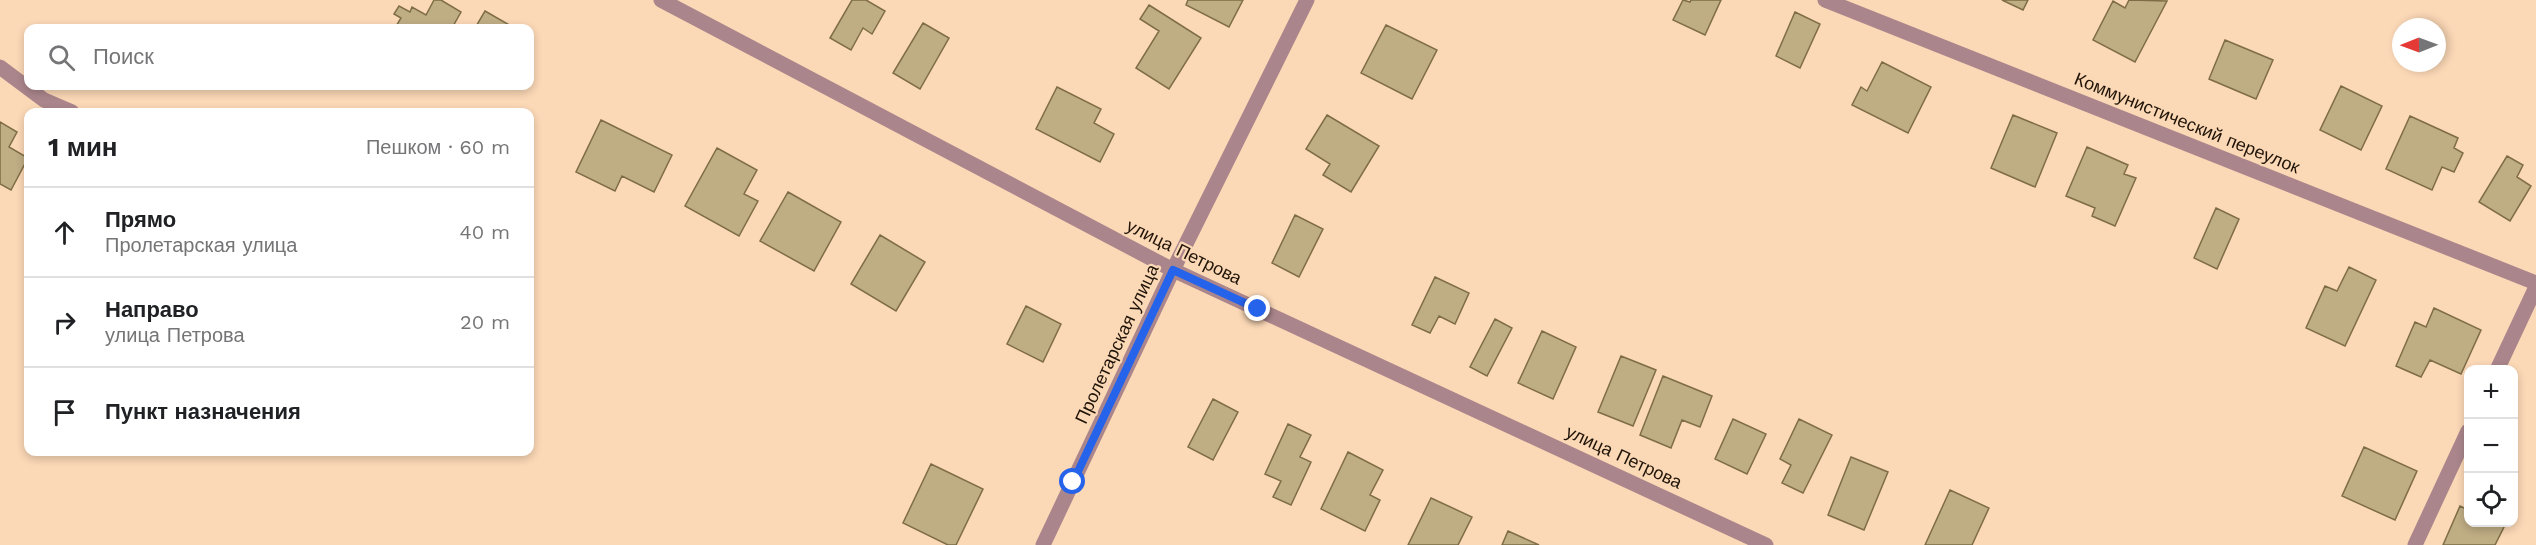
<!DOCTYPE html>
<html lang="ru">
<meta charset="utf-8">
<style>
:root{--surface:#fff;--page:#f6f6f6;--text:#202124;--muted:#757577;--line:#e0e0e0}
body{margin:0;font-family:"Work Sans",sans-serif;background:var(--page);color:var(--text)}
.controls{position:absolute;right:18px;bottom:18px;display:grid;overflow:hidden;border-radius:12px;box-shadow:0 3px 9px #0003}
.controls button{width:54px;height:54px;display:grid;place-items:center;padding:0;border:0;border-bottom:2px solid var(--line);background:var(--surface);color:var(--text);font:30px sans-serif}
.compass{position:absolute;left:2392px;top:18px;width:54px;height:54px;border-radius:50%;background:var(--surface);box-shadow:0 3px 9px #0003;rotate:269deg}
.stop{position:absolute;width:18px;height:18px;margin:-14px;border:4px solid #2563eb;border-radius:50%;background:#fff}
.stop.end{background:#2563eb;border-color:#fff;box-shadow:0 2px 6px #0008}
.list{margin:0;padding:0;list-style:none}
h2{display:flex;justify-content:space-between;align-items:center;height:78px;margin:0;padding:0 24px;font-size:26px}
h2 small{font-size:20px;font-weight:400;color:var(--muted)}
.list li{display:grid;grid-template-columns:39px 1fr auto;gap:18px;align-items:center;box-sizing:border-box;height:90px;padding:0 24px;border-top:2px solid var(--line)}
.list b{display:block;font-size:22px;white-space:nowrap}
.list p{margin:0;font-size:20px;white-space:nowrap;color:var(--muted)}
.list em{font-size:20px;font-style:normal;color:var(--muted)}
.icon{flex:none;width:33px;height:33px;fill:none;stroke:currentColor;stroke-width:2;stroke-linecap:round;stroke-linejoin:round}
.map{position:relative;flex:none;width:2536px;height:545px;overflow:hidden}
.search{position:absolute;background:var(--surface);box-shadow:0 3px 9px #0003;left:24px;top:24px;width:510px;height:66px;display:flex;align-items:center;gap:15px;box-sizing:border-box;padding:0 21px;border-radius:12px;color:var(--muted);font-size:22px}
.panel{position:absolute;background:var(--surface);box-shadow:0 3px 9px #0003;left:24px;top:108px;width:510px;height:348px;border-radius:12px}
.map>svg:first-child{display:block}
.building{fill:#bfad84;stroke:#7e6d46;stroke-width:1.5}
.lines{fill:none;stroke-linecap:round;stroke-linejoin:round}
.minor{stroke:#aa868c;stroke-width:15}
.route{stroke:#2563eb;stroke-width:8}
.labels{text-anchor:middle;stroke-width:4.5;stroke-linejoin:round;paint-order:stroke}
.street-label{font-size:18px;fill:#201408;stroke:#fbd8b6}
</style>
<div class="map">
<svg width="2536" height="545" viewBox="0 0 2536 545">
<rect width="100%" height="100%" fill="#fbd8b6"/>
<path class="building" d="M 434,0 L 441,0 L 461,12 L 452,28 L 395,28 L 401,18 L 394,14 L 399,6 L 410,12 L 412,7 L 426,15 Z
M 852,0 L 866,0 L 885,11 L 872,34 L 863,28 L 851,50 L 830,38 Z
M 1188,0 L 1243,0 L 1229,27 L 1186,5 Z
M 1683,0 L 1690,2 L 1691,0 L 1721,0 L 1705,35 L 1673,20 Z
M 2002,0 L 2028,0 L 2023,10 Z
M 2129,0 L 2167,1 L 2135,62 L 2093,40 L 2113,1 L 2125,8 Z
M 1149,5 L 1201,38 L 1169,89 L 1136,68 L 1159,31 L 1140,19 Z
M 485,11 L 511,26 L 510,28 L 475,28 Z
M 1795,12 L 1820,24 L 1800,68 L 1776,56 Z
M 923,23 L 949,38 L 920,89 L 893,73 Z
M 1386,25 L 1437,50 L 1412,99 L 1361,73 Z
M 2225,40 L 2273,60 L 2256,99 L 2209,79 Z
M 1882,62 L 1931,87 L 1908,133 L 1852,105 L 1861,87 L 1867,91 Z
M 2341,86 L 2382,106 L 2361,150 L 2320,130 Z
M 1057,87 L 1101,109 L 1094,123 L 1114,134 L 1100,162 L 1036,129 Z
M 1327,115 L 1379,146 L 1351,192 L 1323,175 L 1330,164 L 1306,149 Z
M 2013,115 L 2057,133 L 2035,187 L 1991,168 Z
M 2410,116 L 2458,138 L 2454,148 L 2463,153 L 2454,172 L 2442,167 L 2432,190 L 2386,169 Z
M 601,120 L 672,155 L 654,192 L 622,176 L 615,191 L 576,172 Z
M 0,122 L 17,132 L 9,147 L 28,158 L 11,190 L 0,184 Z
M 2087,147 L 2128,165 L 2124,174 L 2136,178 L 2115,226 L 2092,216 L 2095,208 L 2066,196 Z
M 717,148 L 757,170 L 744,194 L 758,201 L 739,236 L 685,206 Z
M 2507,156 L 2523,165 L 2517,177 L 2531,186 L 2510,221 L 2479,202 Z
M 788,192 L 841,222 L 814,271 L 760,241 Z
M 2216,208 L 2239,219 L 2217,269 L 2194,258 Z
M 1295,215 L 1323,229 L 1299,277 L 1272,263 Z
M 880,235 L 925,262 L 896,311 L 851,284 Z
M 2349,267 L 2376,280 L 2345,346 L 2306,328 L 2325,286 L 2337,291 Z
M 1435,277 L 1469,293 L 1455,324 L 1439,316 L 1430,333 L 1412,325 Z
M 1026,306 L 1061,324 L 1043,362 L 1007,344 Z
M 2434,308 L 2481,330 L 2461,374 L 2430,360 L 2421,377 L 2396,366 L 2415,322 L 2426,327 Z
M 1495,319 L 1512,328 L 1487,376 L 1470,367 Z
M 1542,331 L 1576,347 L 1553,399 L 1518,383 Z
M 1621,356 L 1656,370 L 1633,426 L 1598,412 Z
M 1663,376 L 1712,396 L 1700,427 L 1682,420 L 1671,448 L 1640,435 Z
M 1213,399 L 1238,412 L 1213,460 L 1188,447 Z
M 1733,419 L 1766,434 L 1747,474 L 1715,459 Z
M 1799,419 L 1832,435 L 1803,493 L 1782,483 L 1791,465 L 1780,459 Z
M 1288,424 L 1311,435 L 1300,457 L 1311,462 L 1291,505 L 1273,497 L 1281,481 L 1265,474 Z
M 2364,447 L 2417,471 L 2395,520 L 2342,496 Z
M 1348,452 L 1383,470 L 1370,495 L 1380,500 L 1365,531 L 1321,509 Z
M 1851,457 L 1888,472 L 1864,530 L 1828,515 Z
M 931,464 L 983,489 L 956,545 L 948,545 L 903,523 Z
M 1950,490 L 1989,508 L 1972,545 L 1925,545 Z
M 1431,498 L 1472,517 L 1458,545 L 1408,545 Z
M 2460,506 L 2468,510 L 2468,522 L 2495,522 L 2504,527 L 2495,545 L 2443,545 Z
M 1508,531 L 1539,545 L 1502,545 Z"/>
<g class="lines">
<path class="minor" d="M 661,0 L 1173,270 L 1766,545
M 1825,0 L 2536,283
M 0,67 L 44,100 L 72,112
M 2497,370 L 2536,287
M 1043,545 L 1173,270 L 1307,0
M 2415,545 L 2468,431"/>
</g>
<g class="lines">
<path class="route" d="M 1073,482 L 1173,270 L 1258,309"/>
</g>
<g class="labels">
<g class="street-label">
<text transform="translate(2187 123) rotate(22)" y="6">Коммунистический переулок</text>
<text transform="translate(1184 252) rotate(26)" y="6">улица Петрова</text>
<text transform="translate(1117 344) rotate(-65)" y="6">Пролетарская улица</text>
<text transform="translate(1624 457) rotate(25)" y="6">улица Петрова</text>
</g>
</g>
</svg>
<div class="controls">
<button>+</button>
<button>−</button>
<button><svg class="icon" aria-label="locate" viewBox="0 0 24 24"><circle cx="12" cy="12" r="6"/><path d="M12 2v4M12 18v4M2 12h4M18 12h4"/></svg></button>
</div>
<svg class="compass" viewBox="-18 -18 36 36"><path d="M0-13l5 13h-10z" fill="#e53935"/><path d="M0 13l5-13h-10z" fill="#757577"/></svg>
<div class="stop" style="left:1073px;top:482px"></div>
<div class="stop end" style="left:1258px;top:309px"></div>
<div class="search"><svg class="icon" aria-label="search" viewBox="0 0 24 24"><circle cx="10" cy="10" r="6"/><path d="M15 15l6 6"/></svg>Поиск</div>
<section class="panel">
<h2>1 мин<small>Пешком · 60 m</small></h2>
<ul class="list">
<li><svg class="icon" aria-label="ahead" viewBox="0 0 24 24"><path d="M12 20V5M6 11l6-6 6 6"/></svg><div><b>Прямо</b><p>Пролетарская улица</p></div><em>40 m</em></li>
<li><svg class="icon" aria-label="right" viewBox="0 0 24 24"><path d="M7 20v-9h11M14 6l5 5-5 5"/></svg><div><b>Направо</b><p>улица Петрова</p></div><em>20 m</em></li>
<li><svg class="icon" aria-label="arrive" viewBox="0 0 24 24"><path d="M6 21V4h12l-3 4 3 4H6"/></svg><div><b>Пункт назначения</b></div></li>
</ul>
</section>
</div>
